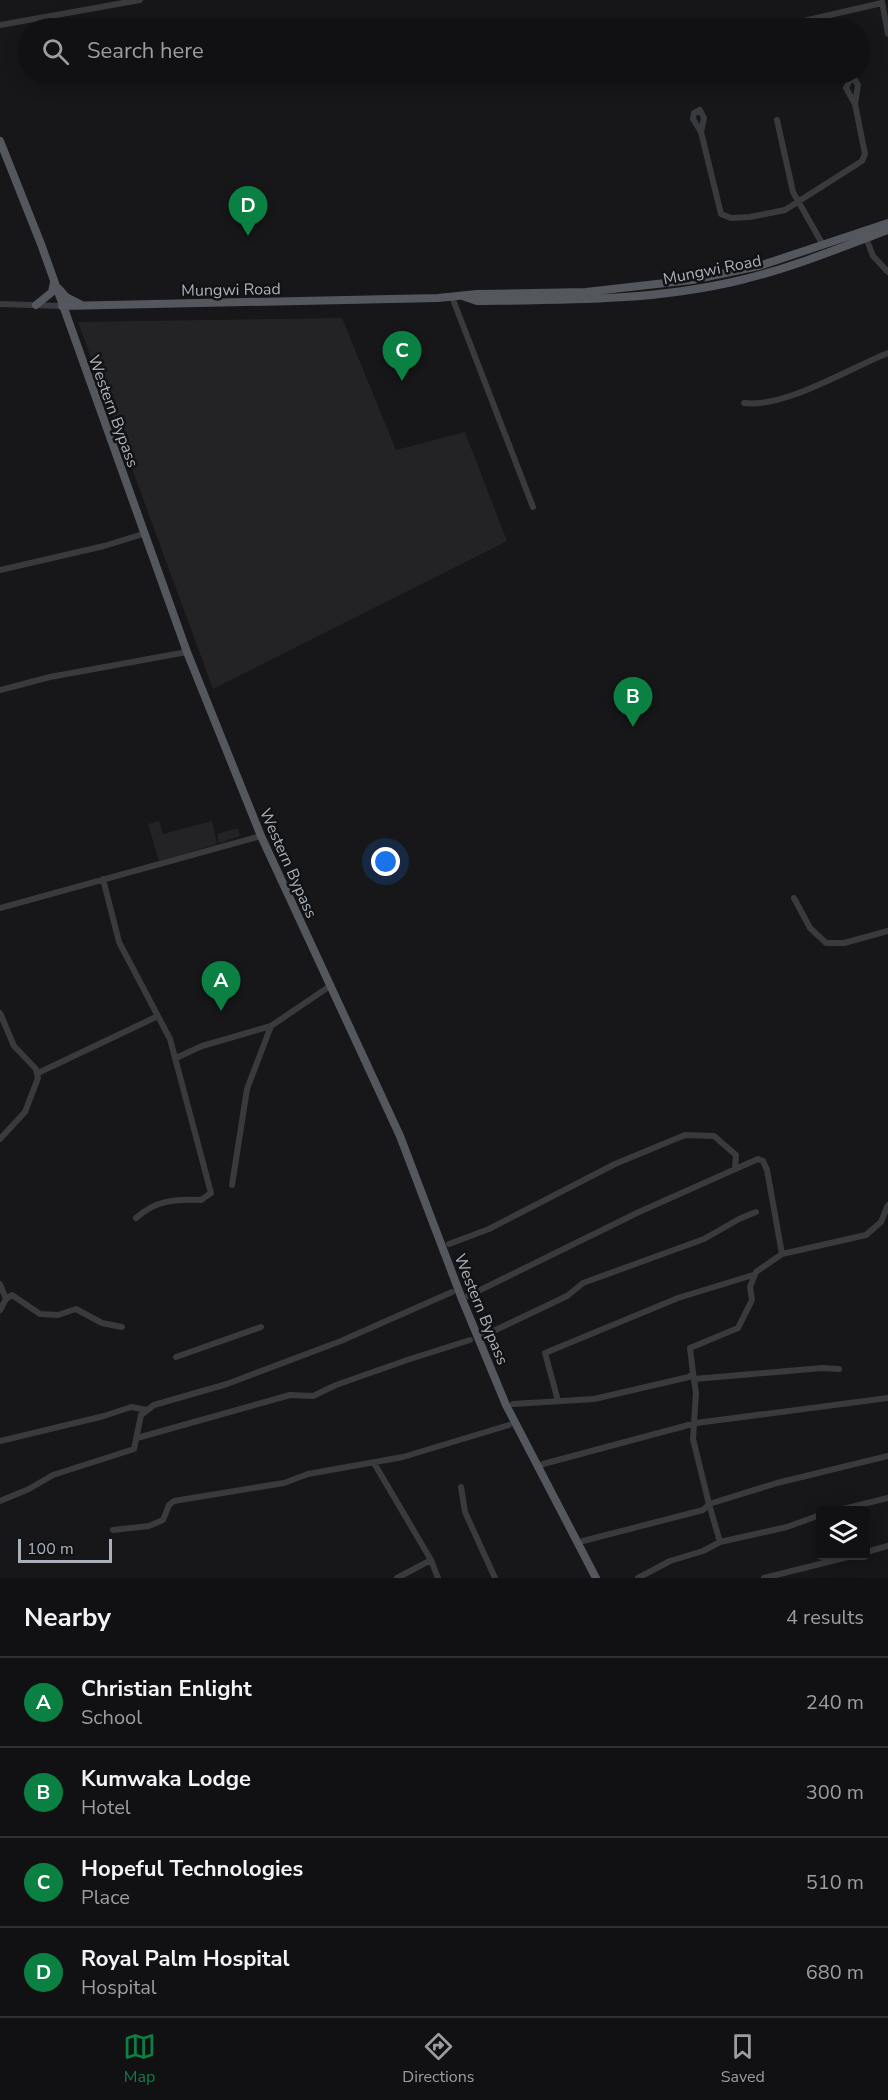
<!DOCTYPE html>
<style>
:root{--surface:#111113;--page:#1e1f21;--text:#f1f3f6;--muted:#9c9da0;--line:#303133;--accent:#0b8043}
body{margin:0;font-family:"Nunito Sans",sans-serif;background:var(--page);color:var(--text)}
.controls{position:absolute;right:18px;bottom:18px;display:grid;overflow:hidden;border-radius:6px;box-shadow:0 3px 15px #0003}
.controls button{width:54px;height:54px;display:grid;place-items:center;padding:0;border:0;border-bottom:2px solid var(--line);background:var(--surface);color:var(--text);font:30px sans-serif}
.scale{position:absolute;left:18px;bottom:15px;width:94px;box-sizing:border-box;padding-left:6px;border:3px solid #a9b0b9;border-top:0;font-size:16px;line-height:21px;white-space:nowrap;color:#a9b0b9;-webkit-text-stroke:4px #121214;paint-order:stroke}
.you{position:absolute;left:386px;top:862px;width:21px;height:21px;margin:-15px;border:4px solid #fff;border-radius:50%;background:#1a73e8;box-shadow:0 0 0 9px #1a73e833}
.badge{display:grid;place-items:center;width:39px;height:39px;border-radius:50%;background:var(--accent);color:#fff;font-size:20px;font-weight:700}
.pin{position:absolute;translate:-50% -50px;filter:drop-shadow(0 2px 3px #0008)}
.pin::after{content:'';position:absolute;top:32px;width:21px;height:18px;background:inherit;clip-path:polygon(0 0,100% 0,50% 100%)}
.list{margin:0;padding:0;list-style:none}
h2{display:flex;justify-content:space-between;align-items:center;height:78px;margin:0;padding:0 24px;font-size:26px}
h2 small{font-size:20px;font-weight:400;color:var(--muted)}
.list li{display:grid;grid-template-columns:39px 1fr auto;gap:18px;align-items:center;box-sizing:border-box;height:90px;padding:0 24px;border-top:2px solid var(--line)}
.list b{display:block;font-size:22px;white-space:nowrap}
.list p{margin:0;font-size:20px;white-space:nowrap;color:var(--muted)}
.list em{font-size:20px;font-style:normal;color:var(--muted)}
.icon{flex:none;width:33px;height:33px;fill:none;stroke:currentColor;stroke-width:2;stroke-linecap:round;stroke-linejoin:round}
.map{position:relative;flex:none;width:888px;height:1578px;overflow:hidden}
.search{position:absolute;background:var(--surface);box-shadow:0 3px 15px #0003;left:18px;right:18px;top:18px;height:66px;display:flex;align-items:center;gap:15px;box-sizing:border-box;padding:0 21px;border-radius:33px;color:var(--muted);font-size:22px}
.sheet{height:438px;background:var(--surface)}
nav{display:flex;justify-content:space-around;align-items:center;box-sizing:border-box;height:84px;border-top:2px solid var(--line);background:var(--surface);font-size:16px;color:var(--muted)}
nav a{display:grid;justify-items:center;gap:3px}
nav .on{color:var(--accent)}
.map>svg:first-child{display:block}
.built{fill:#232326}
.lines{fill:none;stroke-linecap:round;stroke-linejoin:round}
.minor{stroke:#383a3e;stroke-width:6}
.major{stroke:#54575d;stroke-width:8}
.labels{text-anchor:middle;stroke-width:5;stroke-linejoin:round;paint-order:stroke}
.street-label{font-size:16px;fill:#a9b0b9;stroke:#121214}
</style>
<div class="map">
<svg width="888" height="1578" viewBox="0 0 888 1578">
<rect width="100%" height="100%" fill="#171719"/>
<path class="built" d="M 342,318 L 396,450 L 465,432 L 507,541 L 213,689 L 78,322 Z
M 159,821 L 163,834 L 212,821 L 217,844 L 159,861 L 148,824 Z
M 238,828 L 240,836 L 219,843 L 217,834 Z"/>
<g class="lines">
<path class="minor" d="M 882,2 L 888,34
M 0,25 L 140,0
M 773,28 L 882,3
M 777,120 L 793,192 L 823,245
M 701,132 L 704,118 L 700,110 L 694,113 L 693,119 L 701,132 L 721,214 L 731,218 L 750,217 L 785,210 L 862,161 L 865,154 L 855,104 L 846,88 L 850,80 L 855,80 L 858,85 L 855,104
M 866,238 L 873,256 L 888,272
M 452,297 L 533,507
M 0,304 L 62,306
M 744,403 C 785,408 848,369 888,353
M 0,570 L 104,546 L 143,534
M 0,690 L 50,677 L 187,652
M 103,879 L 119,942 L 170,1039 L 211,1193 L 201,1200 C 175,1199 156,1200 136,1218
M 794,898 L 810,928 L 826,943 L 844,943 L 888,931
M 0,908 L 261,836
M 0,1013 L 14,1046 L 36,1069 L 38,1078 L 25,1112 L 0,1139
M 176,1058 L 202,1046 L 271,1026
M 38,1073 L 158,1016
M 232,1185 L 247,1089 L 271,1026 L 330,986
M 449,1244 L 489,1229 L 615,1164 L 685,1135 L 714,1136 L 736,1155 L 735,1169
M 0,1284 L 6,1299
M 468,1296 L 639,1212 L 758,1159 L 763,1161 L 767,1170 L 782,1254
M 0,1310 L 6,1299 L 12,1295 L 40,1314 L 58,1315 L 76,1309 L 102,1323 L 122,1327
M 483,1336 L 567,1296 L 583,1283 L 704,1239 L 739,1219 L 756,1212
M 176,1357 L 261,1327
M 693,1373 L 696,1393 L 693,1439 L 709,1504 L 777,1483 L 888,1456
M 694,1379 L 822,1368 L 839,1369
M 558,1401 L 545,1353 L 678,1298 L 753,1275
M 513,1404 L 594,1399 L 689,1377 L 693,1373 L 690,1348 L 738,1328 L 752,1300 L 750,1287 L 756,1272 L 782,1254 L 866,1235 L 881,1222 L 888,1205
M 137,1438 L 290,1395 L 313,1396 L 336,1385 L 407,1360 L 470,1340
M 0,1441 L 104,1416 L 131,1407 L 147,1410
M 374,1463 L 431,1560 L 438,1578
M 543,1464 L 696,1423 L 888,1398
M 461,1487 L 465,1512 L 495,1578
M 0,1501 L 29,1489 L 53,1475 L 134,1449 L 141,1415 L 154,1405 L 227,1384 L 341,1341 L 452,1292
M 839,1510 L 888,1498
M 113,1530 L 149,1526 L 163,1520 L 169,1505 L 174,1501 L 284,1483 L 308,1474 L 403,1457 L 509,1425
M 583,1541 L 703,1510 L 709,1504 L 720,1542
M 866,1552 L 888,1546
M 397,1578 L 431,1560
M 638,1578 L 670,1561 L 703,1551 L 720,1542 L 787,1527 L 820,1515
M 764,1578 L 852,1556"/>
<path class="major" d="M 0,141 L 41,244 L 187,652 L 261,836 L 400,1136 L 462,1299 L 506,1405 L 596,1578
M 58,288 L 66,297 L 80,304
M 465,297 L 477,301 C 565,300 655,301 741,280 C 791,268 840,248 888,230
M 36,305 L 52,292 L 54,282
M 62,306 L 438,298 L 477,294 L 586,292 L 692,280 L 759,266 L 888,223"/>
</g>
<g class="labels">
<g class="street-label">
<text transform="translate(712 269) rotate(-11)" y="6">Mungwi Road</text>
<text transform="translate(231 289) rotate(-1)" y="6">Mungwi Road</text>
<text transform="translate(114 411) rotate(70)" y="6">Western Bypass</text>
<text transform="translate(289 863) rotate(66)" y="6">Western Bypass</text>
<text transform="translate(482 1309) rotate(68)" y="6">Western Bypass</text>
</g>
</g>
</svg>
<div class="controls">
<button><svg class="icon" aria-label="layers" viewBox="0 0 24 24"><path d="M12 4l9 5-9 5-9-5zM3 14l9 5 9-5"/></svg></button>
</div>
<div class="scale">100 m</div>
<div class="you"></div>
<div class="pin badge" style="left:221px;top:1011px">A</div>
<div class="pin badge" style="left:633px;top:727px">B</div>
<div class="pin badge" style="left:402px;top:381px">C</div>
<div class="pin badge" style="left:248px;top:236px">D</div>
<div class="search"><svg class="icon" aria-label="search" viewBox="0 0 24 24"><circle cx="10" cy="10" r="6"/><path d="M15 15l6 6"/></svg>Search here</div>
</div>
<section class="sheet">
<h2>Nearby<small>4 results</small></h2>
<ul class="list">
<li><span class="badge">A</span><div><b>Christian Enlight</b><p>School</p></div><em>240 m</em></li>
<li><span class="badge">B</span><div><b>Kumwaka Lodge</b><p>Hotel</p></div><em>300 m</em></li>
<li><span class="badge">C</span><div><b>Hopeful Technologies</b><p>Place</p></div><em>510 m</em></li>
<li><span class="badge">D</span><div><b>Royal Palm Hospital</b><p>Hospital</p></div><em>680 m</em></li>
</ul>
</section>
<nav>
<a class="on"><svg class="icon" aria-label="map" viewBox="0 0 24 24"><path d="M3 6l6-2 6 2 6-2v14l-6 2-6-2-6 2zM9 4v14M15 6v14"/></svg>Map</a>
<a><svg class="icon" aria-label="directions" viewBox="0 0 24 24"><path d="M12 3l9 9-9 9-9-9zM9 14v-3h6M13 9l2 2-2 2"/></svg>Directions</a>
<a><svg class="icon" aria-label="saved" viewBox="0 0 24 24"><path d="M7 4h10v16l-5-4-5 4z"/></svg>Saved</a>
</nav>
